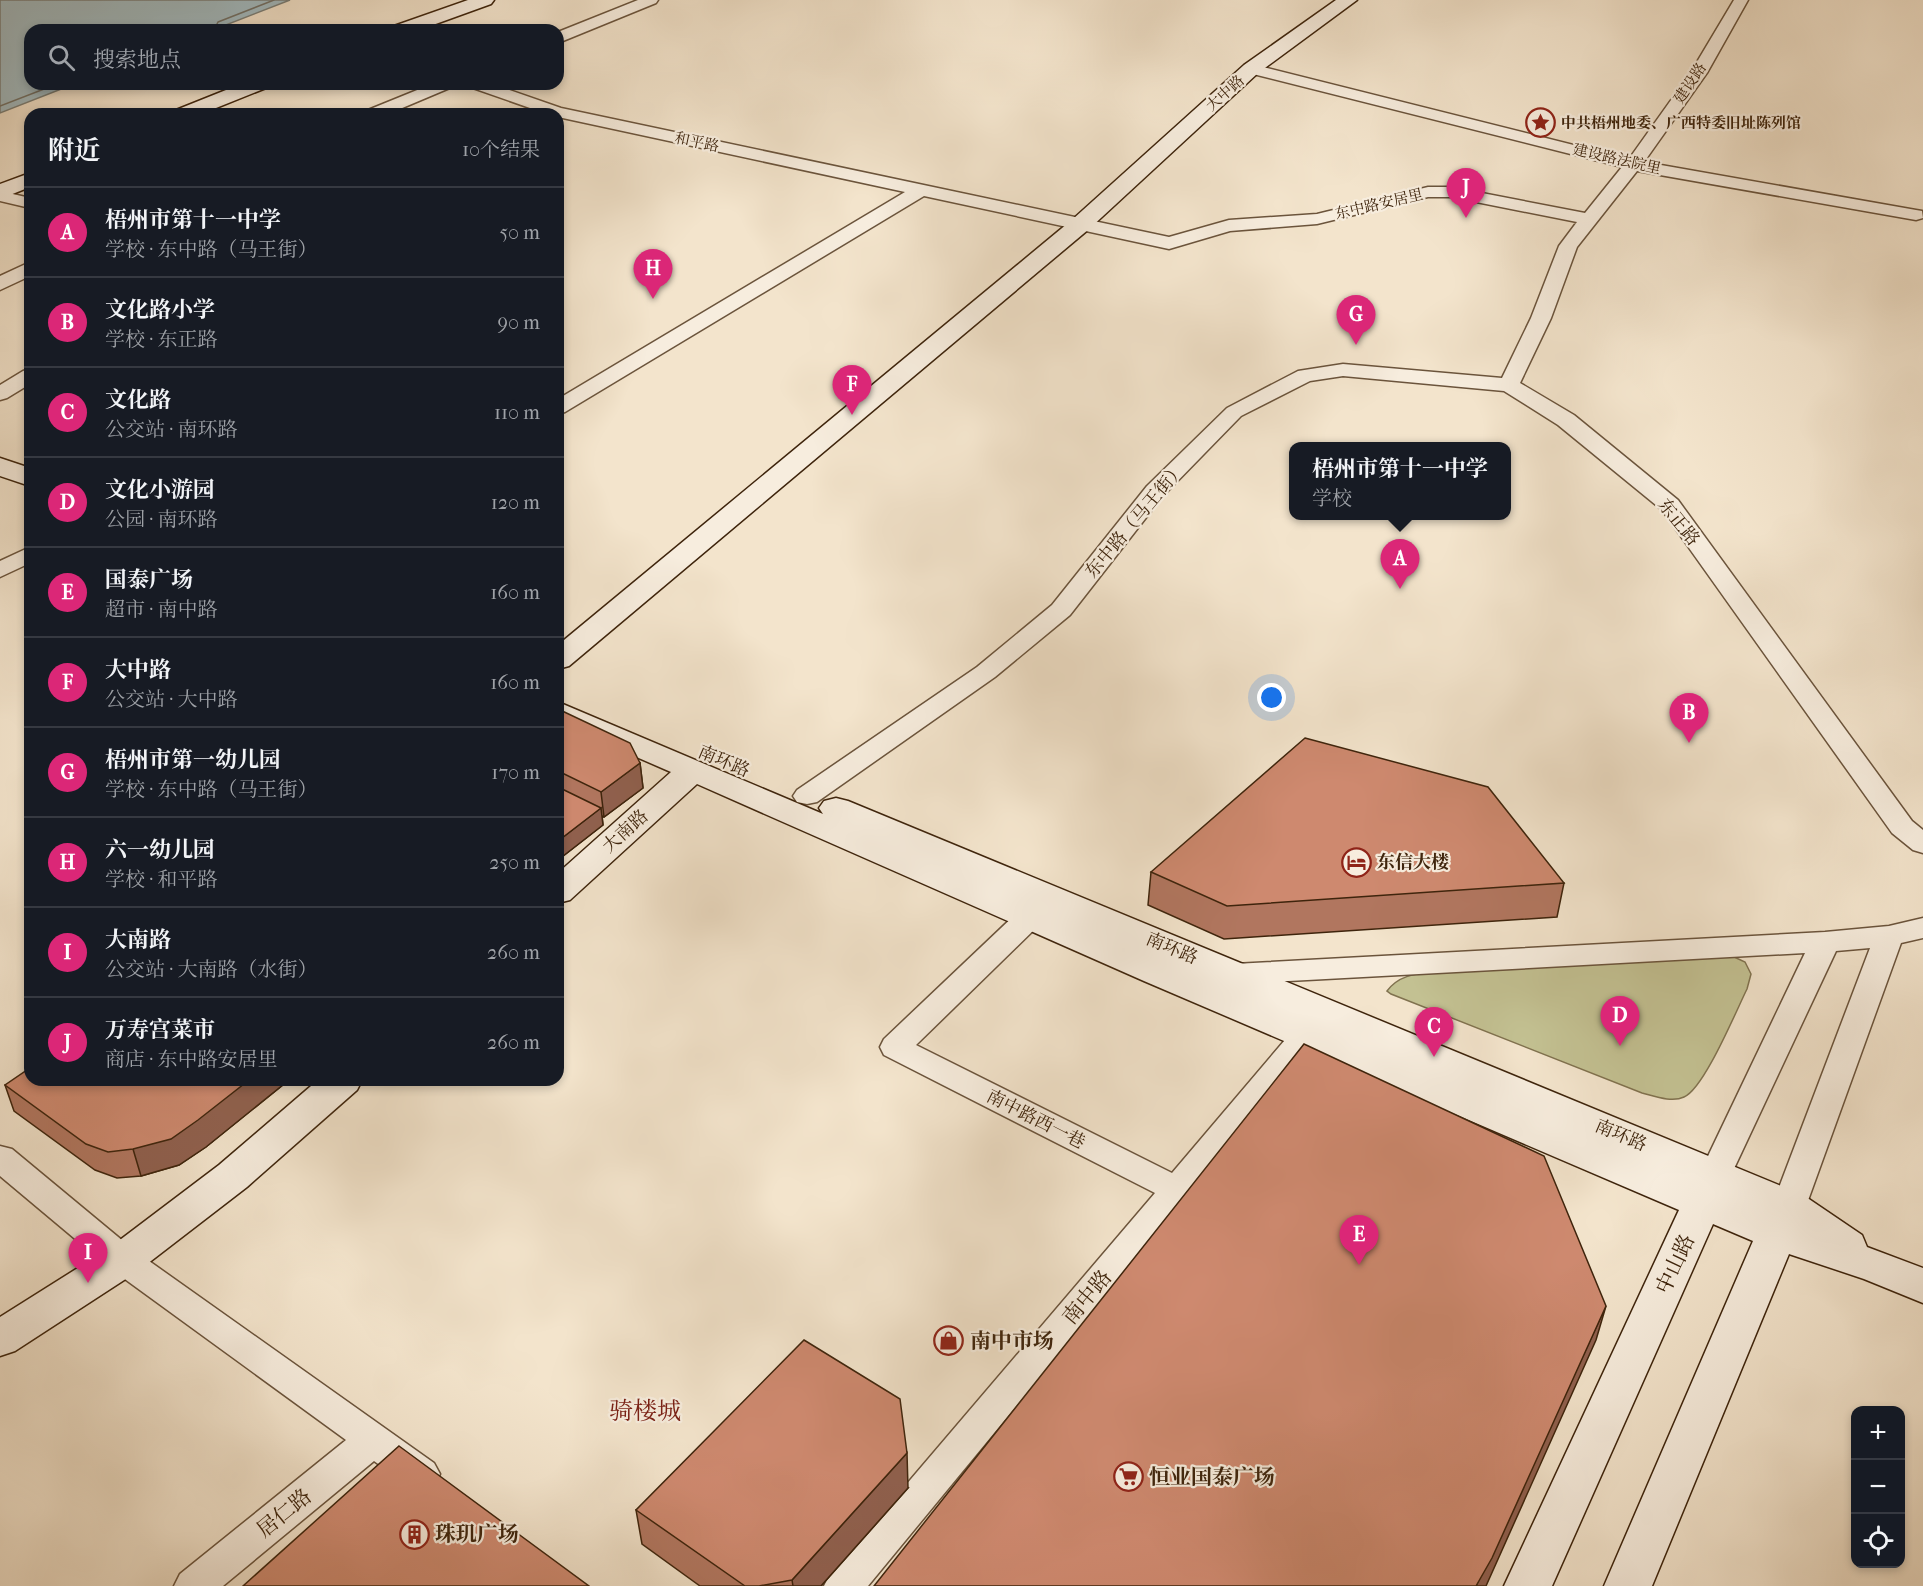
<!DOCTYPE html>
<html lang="zh">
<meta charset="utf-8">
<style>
:root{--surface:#171b24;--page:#242831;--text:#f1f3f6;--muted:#9ea1a6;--line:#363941;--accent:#db2777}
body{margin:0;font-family:"IM FELL French Canon","Noto Serif SC",serif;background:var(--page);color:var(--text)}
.controls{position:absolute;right:18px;bottom:18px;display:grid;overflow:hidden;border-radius:12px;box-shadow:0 3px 9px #0003}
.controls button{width:54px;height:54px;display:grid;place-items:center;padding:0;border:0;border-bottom:2px solid var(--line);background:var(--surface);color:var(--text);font:30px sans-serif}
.you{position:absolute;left:1272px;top:698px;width:21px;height:21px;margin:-15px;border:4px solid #fff;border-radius:50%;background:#1a73e8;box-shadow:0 0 0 9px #1a73e833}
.badge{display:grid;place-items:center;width:39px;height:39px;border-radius:50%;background:var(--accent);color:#fff;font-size:20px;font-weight:700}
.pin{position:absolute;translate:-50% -50px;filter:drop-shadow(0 2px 3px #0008)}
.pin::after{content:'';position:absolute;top:32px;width:21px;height:18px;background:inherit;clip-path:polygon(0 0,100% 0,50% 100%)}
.popup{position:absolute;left:1289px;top:442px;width:222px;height:78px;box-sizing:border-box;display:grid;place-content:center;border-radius:12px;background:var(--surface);filter:drop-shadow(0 2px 4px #0005);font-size:20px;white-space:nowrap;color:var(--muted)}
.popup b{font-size:22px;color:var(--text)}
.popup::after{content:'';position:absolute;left:50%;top:100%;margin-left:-12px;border:12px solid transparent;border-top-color:var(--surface)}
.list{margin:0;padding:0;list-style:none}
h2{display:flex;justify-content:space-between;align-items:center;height:78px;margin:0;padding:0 24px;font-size:26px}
h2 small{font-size:20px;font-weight:400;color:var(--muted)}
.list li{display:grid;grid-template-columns:39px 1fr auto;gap:18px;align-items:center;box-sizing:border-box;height:90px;padding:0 24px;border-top:2px solid var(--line)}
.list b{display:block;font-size:22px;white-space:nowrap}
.list p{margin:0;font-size:20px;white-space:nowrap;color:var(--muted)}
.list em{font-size:20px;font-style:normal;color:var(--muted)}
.icon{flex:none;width:33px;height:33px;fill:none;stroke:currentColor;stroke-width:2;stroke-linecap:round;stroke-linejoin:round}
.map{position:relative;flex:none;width:1923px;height:1586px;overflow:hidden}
.search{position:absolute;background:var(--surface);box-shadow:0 3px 9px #0003;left:24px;top:24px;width:540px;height:66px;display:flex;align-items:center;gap:15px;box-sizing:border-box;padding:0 21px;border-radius:18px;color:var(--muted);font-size:22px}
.panel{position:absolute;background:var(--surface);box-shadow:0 3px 9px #0003;left:24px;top:108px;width:540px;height:978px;border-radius:18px}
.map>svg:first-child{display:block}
.green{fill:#c3c192;stroke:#80724f;stroke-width:1.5}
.water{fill:#a1bbc2;stroke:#797f79;stroke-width:1.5}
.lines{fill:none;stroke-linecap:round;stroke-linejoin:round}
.shore{stroke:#707067;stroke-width:1.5}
.street-casing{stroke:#6b543c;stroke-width:3}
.secondary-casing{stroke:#3e240c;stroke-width:3}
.street{fill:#f7edde;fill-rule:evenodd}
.secondary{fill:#f7edde;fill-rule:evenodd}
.wall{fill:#b1765f;stroke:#3e240c;stroke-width:1.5}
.shaded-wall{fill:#90604e;stroke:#3e240c;stroke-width:1.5}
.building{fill:#ce896f;stroke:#3e240c;stroke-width:1.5}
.labels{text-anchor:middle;stroke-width:4.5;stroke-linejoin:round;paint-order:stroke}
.far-street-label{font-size:15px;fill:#3e240c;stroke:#f7edde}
.far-poi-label{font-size:15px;font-weight:bold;fill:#3e240c;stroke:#f7edde;text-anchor:start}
.street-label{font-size:18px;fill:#3e240c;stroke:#f7edde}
.poi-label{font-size:18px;font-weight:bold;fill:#3e240c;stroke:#f7edde;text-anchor:start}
.near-street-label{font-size:21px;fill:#3e240c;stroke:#f7edde}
.near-poi-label{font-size:21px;font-weight:bold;fill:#3e240c;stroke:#f7edde;text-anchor:start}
.near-neighbourhood-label{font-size:24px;fill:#7a1f14;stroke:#f7edde}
</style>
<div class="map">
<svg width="1923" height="1586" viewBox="0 0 1923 1586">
<rect width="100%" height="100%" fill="#f3e4cc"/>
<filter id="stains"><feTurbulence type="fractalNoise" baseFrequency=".00333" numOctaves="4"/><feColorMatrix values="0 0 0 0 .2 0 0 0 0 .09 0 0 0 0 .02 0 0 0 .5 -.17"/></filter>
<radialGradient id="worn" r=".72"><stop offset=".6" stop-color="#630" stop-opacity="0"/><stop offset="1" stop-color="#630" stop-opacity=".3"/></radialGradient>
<path class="green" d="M 1732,956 L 1745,962 L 1751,974 L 1747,989 C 1736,1011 1704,1089 1684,1097 C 1672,1103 1654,1096 1642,1093 L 1391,994 L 1387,991 C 1398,976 1414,974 1431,972 Z"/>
<path class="water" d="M 0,0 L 290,0 L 213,30 L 30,30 L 30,84 L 74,84 L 0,113 Z"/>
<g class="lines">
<path class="shore" d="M 214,30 L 218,22 L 274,0
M 0,106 L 57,84"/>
<defs>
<path id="street" d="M 638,0 L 658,0 L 656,3 L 558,43 L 558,32 Z
M 1734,0 L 1748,0 L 1707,73 L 1644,162 L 1916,210 L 1922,211 L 1923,218 L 1916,220 L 1637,171 L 1577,247 L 1551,318 L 1520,383 L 1574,415 L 1678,500 L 1912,821 L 1923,830 L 1923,853 L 1913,850 L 1892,833 L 1662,510 L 1558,425 L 1504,391 L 1343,376 L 1310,381 L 1241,416 L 1163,496 L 1070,615 L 995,677 L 817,802 L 807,804 L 797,802 L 793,796 L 797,790 L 977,667 L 1052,605 L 1147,486 L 1227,408 L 1298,371 L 1343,364 L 1502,378 L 1531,318 L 1559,246 L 1577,222 L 1451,197 L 1428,197 L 1317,224 L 1230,231 L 1169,249 L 924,196 L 565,412 L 558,414 L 558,399 L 905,192 L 558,117 L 558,114 L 547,114 L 470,87 L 468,84 L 492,84 L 561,108 L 1169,237 L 1229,220 L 1317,214 L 1428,187 L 1451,187 L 1585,213 L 1622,167 L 1245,72 L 1243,69 L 1251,64 L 1629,159 L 1691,72 Z
M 432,84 L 454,84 L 452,87 L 388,114 L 366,114 L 368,110 Z
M 0,191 L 30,198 L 30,208 L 0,201 Z
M 30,262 L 30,276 L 0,290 L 0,276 Z
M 30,369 L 30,384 L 7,398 L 0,400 L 0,385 L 23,371 Z
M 30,547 L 30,563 L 0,577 L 0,561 Z
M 1030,907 L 1040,910 L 1044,917 L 1040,924 L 916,1045 L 1172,1173 L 1296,1027 L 1307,1024 L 1318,1027 L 1322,1035 L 868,1586 L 824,1586 L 830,1574 L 1155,1193 L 884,1055 L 880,1047 L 884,1039 L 1020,910 Z
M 1923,918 L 1923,938 L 1901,943 L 1806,1206 L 1801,1215 L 1789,1219 L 1777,1215 L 1772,1206 L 1870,948 L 1836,951 L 1731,1175 L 1727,1184 L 1715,1187 L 1703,1184 L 1699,1175 L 1805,953 L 1234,984 L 1223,981 L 1219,974 L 1223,967 L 1234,964 L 1825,932 L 1889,926 Z
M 0,1146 L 12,1149 L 135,1251 L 434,1463 L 440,1474 L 434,1485 L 421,1490 L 408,1485 L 374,1461 L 223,1586 L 174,1586 L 180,1574 L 346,1440 L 111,1269 L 0,1176 Z"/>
<path id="secondary" d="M 468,0 L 494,0 L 491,4 L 419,30 L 392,30 L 394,26 Z
M 1336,0 L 1357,0 L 1258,73 L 1089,229 L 569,666 L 558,669 L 558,645 L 1073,219 L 1244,65 Z
M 241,84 L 269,84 L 266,88 L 201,114 L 173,114 L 176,110 Z
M 30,173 L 30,187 L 0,199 L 0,184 Z
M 0,458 L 30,468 L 30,486 L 0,476 Z
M 558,702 L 823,814 L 819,808 L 824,801 L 836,798 L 848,801 L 1803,1195 L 1862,1235 L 1867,1247 L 1923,1268 L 1923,1303 L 1864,1279 L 1789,1254 L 1652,1586 L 1604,1586 L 1753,1241 L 1713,1224 L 1552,1586 L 1504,1586 L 1679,1210 L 1144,981 L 697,784 L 570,900 L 558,903 L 558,873 L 671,772 L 558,723 Z
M 318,1080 L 362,1080 L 357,1090 L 247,1187 L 138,1271 L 15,1351 L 0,1356 L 0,1317 L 108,1249 L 219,1165 Z"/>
</defs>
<use href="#street" class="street-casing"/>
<use href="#secondary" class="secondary-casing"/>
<use href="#street" class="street"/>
<use href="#secondary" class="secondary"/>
</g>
<path class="wall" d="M 558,709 L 640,763 L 643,788 L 604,817 L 602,816 L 603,825 L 558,860 Z
M 1151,872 L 1564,883 L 1557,917 L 1224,939 L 1148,905 Z
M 30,1080 L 289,1080 L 206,1147 L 179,1165 L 141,1176 L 117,1178 L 95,1170 L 14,1111 L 5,1085 Z
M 908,1488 L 821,1586 L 700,1586 L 642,1544 L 636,1510 Z"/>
<path class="shaded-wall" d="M 640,763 L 643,788 L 604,817 L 601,792 Z
M 601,808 L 603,825 L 558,860 L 558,841 Z
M 249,1080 L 289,1080 L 206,1147 L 179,1165 L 141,1176 L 133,1149 Z
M 1606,1306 L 1596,1340 L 1486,1586 L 1476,1586 Z
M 907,1453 L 908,1488 L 821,1586 L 793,1586 L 792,1580 Z"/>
<path class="building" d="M 558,709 L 630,743 L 640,763 L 601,792 L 558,771 Z
M 1305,738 L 1488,787 L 1564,883 L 1227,906 L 1151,872 Z
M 558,787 L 601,808 L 558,841 Z
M 1304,1044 L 1544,1156 L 1606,1306 L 1492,1558 L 1476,1586 L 874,1586 Z
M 30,1068 L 30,1080 L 249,1080 L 198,1120 L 171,1139 L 133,1149 L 108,1152 L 86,1144 L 5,1085 Z
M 804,1340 L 900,1399 L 907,1453 L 792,1580 L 759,1586 L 745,1586 L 636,1510 Z
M 399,1446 L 589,1586 L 243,1586 Z"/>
<defs>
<symbol id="sight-ring" viewBox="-11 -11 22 22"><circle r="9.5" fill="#f7edde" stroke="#8f2418" stroke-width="1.5"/><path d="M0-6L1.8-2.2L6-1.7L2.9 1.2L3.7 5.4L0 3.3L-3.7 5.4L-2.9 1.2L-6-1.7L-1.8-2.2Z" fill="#8f2418"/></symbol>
<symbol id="hotel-ring" viewBox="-11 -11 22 22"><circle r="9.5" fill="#f7edde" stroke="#8f2418" stroke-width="1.5"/><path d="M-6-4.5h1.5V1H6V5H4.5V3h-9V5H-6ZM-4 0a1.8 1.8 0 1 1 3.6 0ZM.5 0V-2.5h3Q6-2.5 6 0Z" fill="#8f2418"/></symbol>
<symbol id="shop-ring" viewBox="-11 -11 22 22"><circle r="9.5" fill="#f7edde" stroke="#8f2418" stroke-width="1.5"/><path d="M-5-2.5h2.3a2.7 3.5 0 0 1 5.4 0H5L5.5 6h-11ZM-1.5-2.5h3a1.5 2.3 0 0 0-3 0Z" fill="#8f2418"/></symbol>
<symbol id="supermarket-ring" viewBox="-11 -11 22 22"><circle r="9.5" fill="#f7edde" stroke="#8f2418" stroke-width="1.5"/><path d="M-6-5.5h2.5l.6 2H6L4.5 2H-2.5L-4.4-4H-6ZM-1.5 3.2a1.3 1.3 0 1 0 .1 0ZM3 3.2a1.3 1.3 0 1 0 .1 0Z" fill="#8f2418"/></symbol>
<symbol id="building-ring" viewBox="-11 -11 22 22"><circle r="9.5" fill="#f7edde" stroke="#8f2418" stroke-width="1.5"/><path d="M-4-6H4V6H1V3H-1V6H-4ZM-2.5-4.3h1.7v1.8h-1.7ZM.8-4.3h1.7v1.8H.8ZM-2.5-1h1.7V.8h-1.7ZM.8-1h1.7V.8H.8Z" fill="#8f2418"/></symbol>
</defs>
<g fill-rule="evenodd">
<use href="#sight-ring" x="1524" y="106" width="33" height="33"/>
<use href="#hotel-ring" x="1340" y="846" width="33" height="33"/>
<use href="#shop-ring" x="932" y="1324" width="33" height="33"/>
<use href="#supermarket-ring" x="1112" y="1460" width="33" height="33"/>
<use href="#building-ring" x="398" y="1518" width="33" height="33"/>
</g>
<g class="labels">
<g class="far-street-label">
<text transform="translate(1690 83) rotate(-56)" y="5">建设路</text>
<text transform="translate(1225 93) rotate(-42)" y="5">大中路</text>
<text transform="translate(697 142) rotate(12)" y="5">和平路</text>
<text transform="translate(1617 159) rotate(13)" y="5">建设路法院里</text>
<text transform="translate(1379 204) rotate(-13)" y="5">东中路安居里</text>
</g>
<g class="far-poi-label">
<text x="1561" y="128">中共梧州地委、广西特委旧址陈列馆</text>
</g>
<g class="street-label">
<text transform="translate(1135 520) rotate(-50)" y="6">东中路（马王街）</text>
<text transform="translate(1679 522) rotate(51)" y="6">东正路</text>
<text transform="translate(724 761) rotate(23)" y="6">南环路</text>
<text transform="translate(625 831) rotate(-42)" y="6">大南路</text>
<text transform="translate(1172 948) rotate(23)" y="6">南环路</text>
<text transform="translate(1036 1119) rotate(27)" y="6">南中路西一巷</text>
<text transform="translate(1621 1135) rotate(23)" y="6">南环路</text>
</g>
<g class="poi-label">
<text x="1377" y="868">东信大楼</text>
</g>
<g class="near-street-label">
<text transform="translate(1675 1264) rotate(-65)" y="7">中山路</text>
<text transform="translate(1087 1297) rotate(-50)" y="7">南中路</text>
<text transform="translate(284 1513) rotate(-39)" y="7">居仁路</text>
</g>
<g class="near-poi-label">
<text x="970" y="1348">南中市场</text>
<text x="1149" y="1484">恒业国泰广场</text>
<text x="435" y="1541">珠玑广场</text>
</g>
<g class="near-neighbourhood-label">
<text x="645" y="1419">骑楼城</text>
</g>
</g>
<rect width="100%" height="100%" filter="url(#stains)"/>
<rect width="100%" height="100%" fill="url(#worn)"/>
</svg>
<div class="controls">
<button>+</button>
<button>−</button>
<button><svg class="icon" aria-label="locate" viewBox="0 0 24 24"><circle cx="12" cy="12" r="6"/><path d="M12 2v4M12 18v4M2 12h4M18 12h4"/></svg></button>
</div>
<div class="you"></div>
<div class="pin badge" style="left:1400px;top:589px">A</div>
<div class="popup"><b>梧州市第十一中学</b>学校</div>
<div class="pin badge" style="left:1689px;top:743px">B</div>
<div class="pin badge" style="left:1434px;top:1057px">C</div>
<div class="pin badge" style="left:1620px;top:1046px">D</div>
<div class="pin badge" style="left:1359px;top:1265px">E</div>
<div class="pin badge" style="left:852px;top:415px">F</div>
<div class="pin badge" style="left:1356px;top:345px">G</div>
<div class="pin badge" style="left:653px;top:299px">H</div>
<div class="pin badge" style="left:88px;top:1283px">I</div>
<div class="pin badge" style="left:1466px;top:218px">J</div>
<div class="search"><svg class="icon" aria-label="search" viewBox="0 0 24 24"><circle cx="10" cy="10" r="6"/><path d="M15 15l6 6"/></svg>搜索地点</div>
<section class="panel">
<h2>附近<small>10个结果</small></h2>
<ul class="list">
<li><span class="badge">A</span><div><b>梧州市第十一中学</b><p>学校 · 东中路（马王街）</p></div><em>50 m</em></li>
<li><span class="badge">B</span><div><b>文化路小学</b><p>学校 · 东正路</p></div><em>90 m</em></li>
<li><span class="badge">C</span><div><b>文化路</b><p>公交站 · 南环路</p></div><em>110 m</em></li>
<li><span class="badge">D</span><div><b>文化小游园</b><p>公园 · 南环路</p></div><em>120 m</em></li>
<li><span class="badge">E</span><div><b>国泰广场</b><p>超市 · 南中路</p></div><em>160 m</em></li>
<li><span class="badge">F</span><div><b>大中路</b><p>公交站 · 大中路</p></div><em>160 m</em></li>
<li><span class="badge">G</span><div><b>梧州市第一幼儿园</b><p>学校 · 东中路（马王街）</p></div><em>170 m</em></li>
<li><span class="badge">H</span><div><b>六一幼儿园</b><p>学校 · 和平路</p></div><em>250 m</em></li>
<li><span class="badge">I</span><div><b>大南路</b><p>公交站 · 大南路（水街）</p></div><em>260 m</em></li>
<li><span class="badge">J</span><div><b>万寿宫菜市</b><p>商店 · 东中路安居里</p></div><em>260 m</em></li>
</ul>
</section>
</div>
